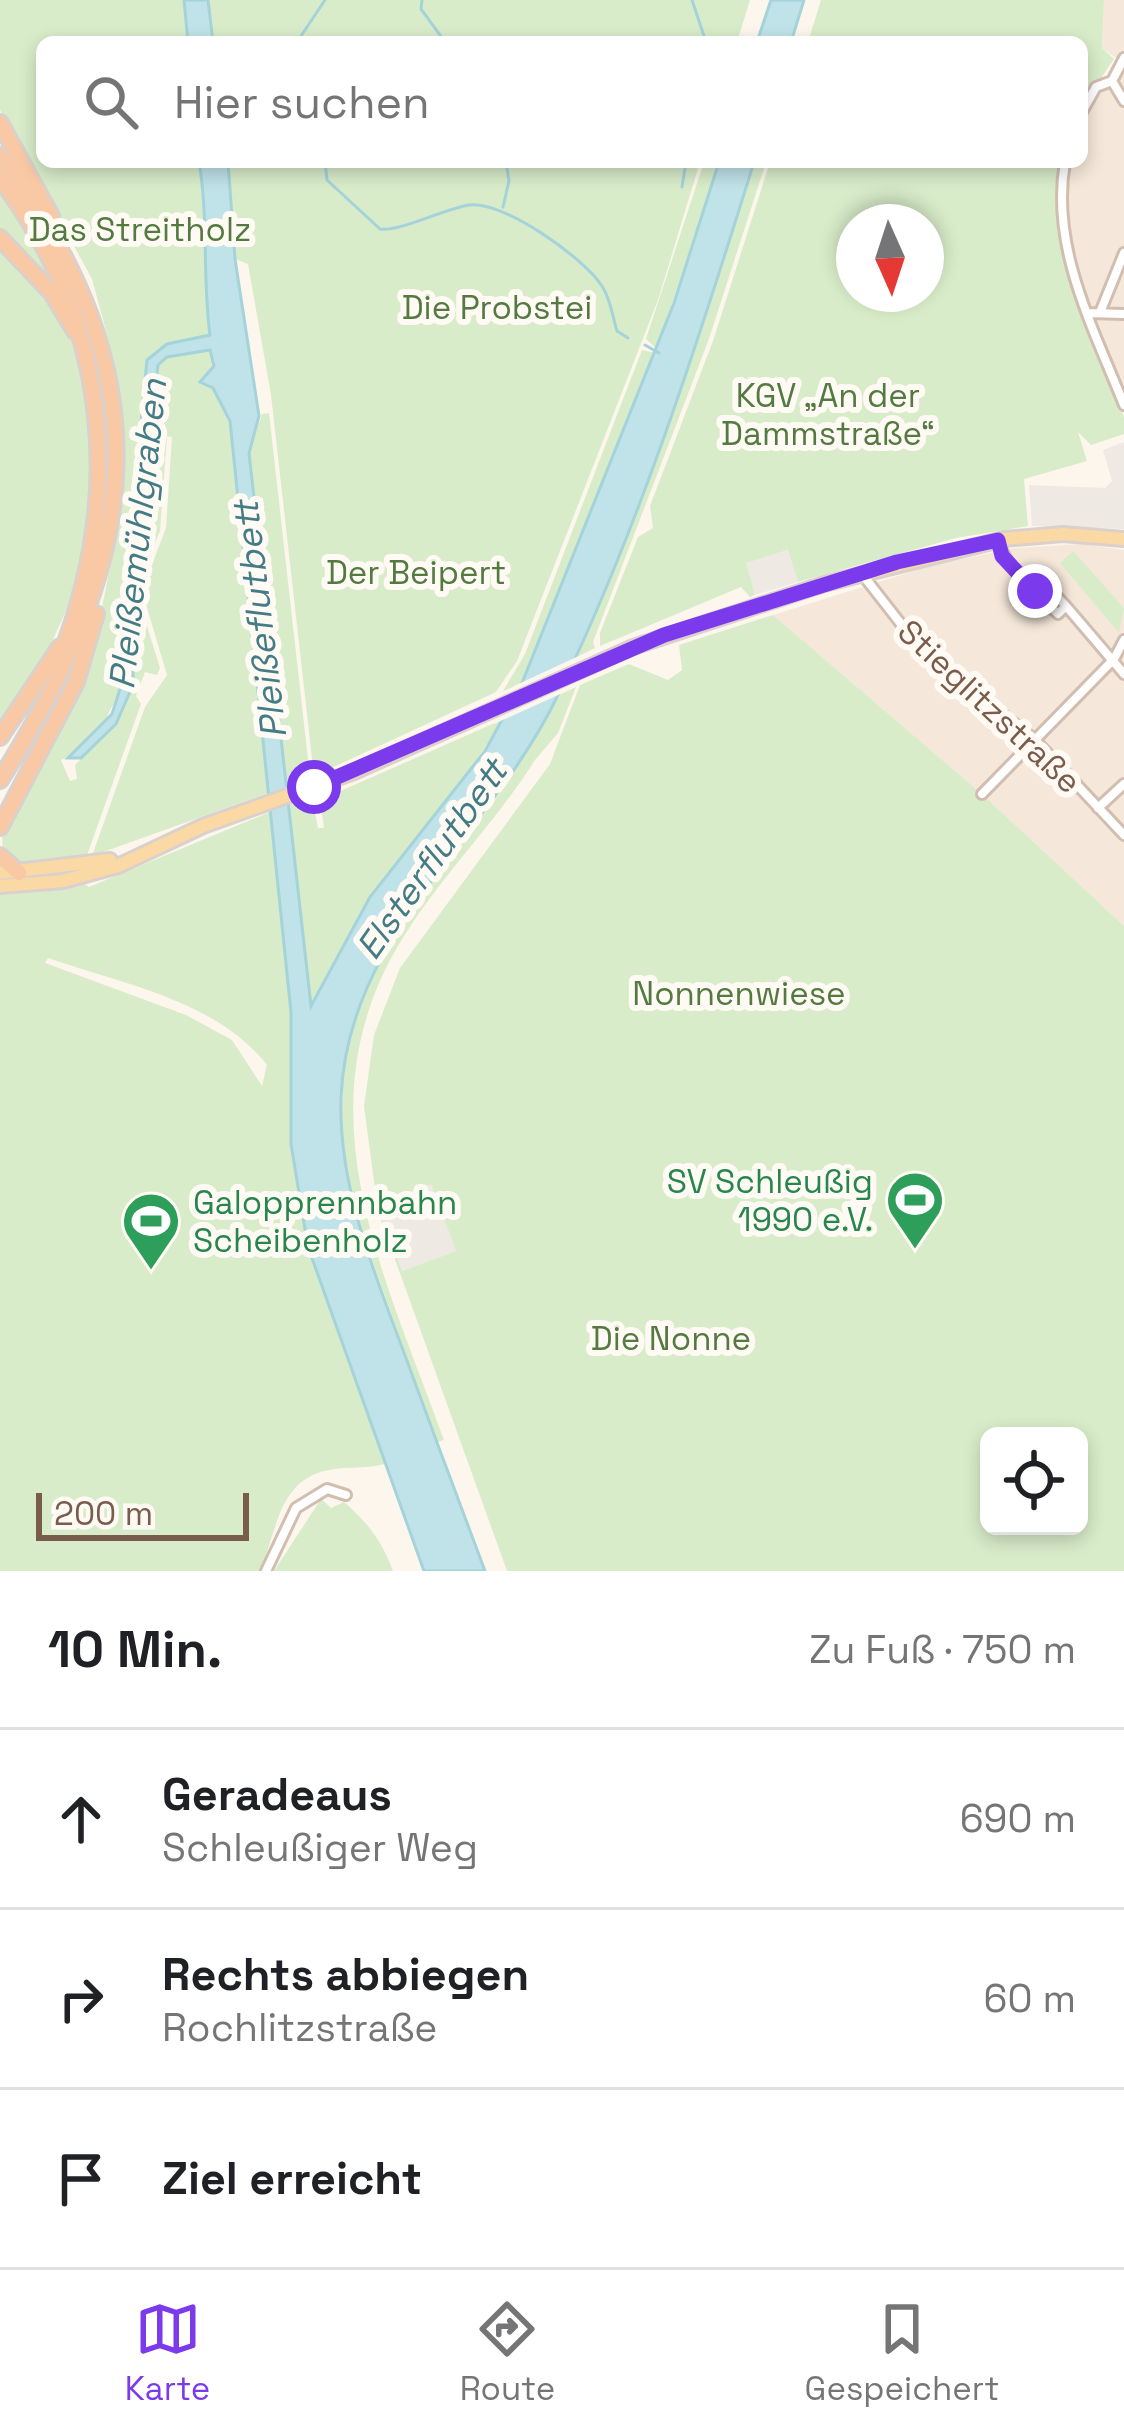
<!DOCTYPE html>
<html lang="de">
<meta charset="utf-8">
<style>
:root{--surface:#fff;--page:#f6f6f6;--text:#202124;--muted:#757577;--line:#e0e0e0;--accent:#7c3aed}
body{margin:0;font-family:"Space Grotesk",sans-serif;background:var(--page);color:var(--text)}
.controls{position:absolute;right:36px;bottom:36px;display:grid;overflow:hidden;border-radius:18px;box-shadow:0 6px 18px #0003}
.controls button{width:108px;height:108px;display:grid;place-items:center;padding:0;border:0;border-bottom:3px solid var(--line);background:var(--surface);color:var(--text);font:60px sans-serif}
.compass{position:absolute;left:836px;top:204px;width:108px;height:108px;border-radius:50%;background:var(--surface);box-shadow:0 6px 18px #0003;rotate:177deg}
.scale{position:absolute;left:36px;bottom:30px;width:213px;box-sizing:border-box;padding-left:12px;border:6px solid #7a5c4d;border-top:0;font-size:33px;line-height:42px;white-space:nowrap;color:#7a5c4d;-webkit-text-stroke:9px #fffaf3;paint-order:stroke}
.stop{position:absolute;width:36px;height:36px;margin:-27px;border:9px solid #7c3aed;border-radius:50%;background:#fff}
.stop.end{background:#7c3aed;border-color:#fff;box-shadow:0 3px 12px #0008}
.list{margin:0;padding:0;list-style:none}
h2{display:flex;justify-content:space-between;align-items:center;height:156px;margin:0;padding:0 48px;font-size:51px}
h2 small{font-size:39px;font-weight:400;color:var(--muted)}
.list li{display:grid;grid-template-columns:78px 1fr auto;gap:36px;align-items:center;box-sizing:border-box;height:180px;padding:0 48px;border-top:3px solid var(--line)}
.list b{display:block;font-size:45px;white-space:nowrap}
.list p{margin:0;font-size:39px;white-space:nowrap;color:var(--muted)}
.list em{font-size:39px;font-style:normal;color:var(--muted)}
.icon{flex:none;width:66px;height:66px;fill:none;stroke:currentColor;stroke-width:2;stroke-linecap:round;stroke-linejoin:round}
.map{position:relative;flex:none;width:1124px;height:1571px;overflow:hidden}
.search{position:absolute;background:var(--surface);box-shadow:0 6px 18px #0003;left:36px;right:36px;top:36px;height:132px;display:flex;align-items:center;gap:30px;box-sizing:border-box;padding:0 42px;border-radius:18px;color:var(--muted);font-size:45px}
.sheet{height:696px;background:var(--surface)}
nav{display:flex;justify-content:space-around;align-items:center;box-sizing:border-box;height:168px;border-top:3px solid var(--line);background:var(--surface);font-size:33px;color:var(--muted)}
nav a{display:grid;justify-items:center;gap:6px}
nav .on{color:var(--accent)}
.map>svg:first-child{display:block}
.residential{fill:#f5e8da}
.industrial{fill:#efe9e4}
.green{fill:#d8ecc9;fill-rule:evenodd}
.water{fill:#bfe3e8;stroke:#a5d3da;stroke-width:3}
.pier{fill:#fdf6ec}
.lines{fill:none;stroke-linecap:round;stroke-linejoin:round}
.stream{stroke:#a5d3da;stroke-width:3}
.minor-casing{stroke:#d1beb0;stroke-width:14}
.primary-casing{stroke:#dad1cd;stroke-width:18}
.trunk-casing{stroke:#dad1cd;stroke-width:20}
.minor{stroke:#fff;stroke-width:8}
.primary{stroke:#fbd9a5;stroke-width:12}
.trunk{stroke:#f9c8a4;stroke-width:14}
.route{stroke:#7c3aed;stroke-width:15}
.labels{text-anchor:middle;stroke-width:12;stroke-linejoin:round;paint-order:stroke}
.park-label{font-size:33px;fill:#537a41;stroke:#fffaf3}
.street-label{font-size:33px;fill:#7a5c4d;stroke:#fffaf3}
.leisure-label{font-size:33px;fill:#27864d;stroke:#fffaf3;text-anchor:end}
.water-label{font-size:36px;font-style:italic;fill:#437c86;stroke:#fffaf3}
</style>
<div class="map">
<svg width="1124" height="1571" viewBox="0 0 1124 1571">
<rect width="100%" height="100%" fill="#fdf6ec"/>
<path class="residential" d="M 1104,0 L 1124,0 L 1124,405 L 1078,288 L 1061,212 L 1065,162 L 1082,162 L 1082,112 L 1096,87 L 1112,81 L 1120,61 L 1102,48 Z
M 1081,544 L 1124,550 L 1124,926 L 982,794 L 773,615 L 933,565 L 1015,548 Z"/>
<path class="industrial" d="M 1124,442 L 1124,529 L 1032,526 L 1029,485 L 1105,488 L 1112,481 L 1103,450 Z
M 789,550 L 798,582 L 755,595 L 745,563 Z
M 431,1183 L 456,1251 L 402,1271 L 377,1203 Z"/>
<path class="green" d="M 0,0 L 184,0 L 188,42 L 42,42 L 42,162 L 199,162 C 209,220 202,277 210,335 C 186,345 152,338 145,371 L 129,546 L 124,683 L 100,730 L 78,753 L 61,760 L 70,781 L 77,779 L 75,765 L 116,724 L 133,685 L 134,574 L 158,366 L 167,357 L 210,350 L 214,366 L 201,382 L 213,388 L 230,420 L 268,793 L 92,856 L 145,707 L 167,675 L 142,591 L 166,528 L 172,437 L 167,436 L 160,531 L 145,567 L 139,566 L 141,623 L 146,623 L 160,668 L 157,675 L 145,672 L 136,696 L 141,704 L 86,858 L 13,865 L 3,851 L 2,836 L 97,633 L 123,501 L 125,461 L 115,364 L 92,279 L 0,110 Z
M 208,0 L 750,0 L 737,42 L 213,42 Z
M 821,0 L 1104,0 L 1102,48 L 1114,59 L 1082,106 L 1082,42 L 808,42 Z
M 228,162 L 700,162 L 658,300 L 517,661 L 496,692 L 314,776 L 271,395 L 248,264 L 235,259 Z
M 704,162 L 719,162 L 657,349 L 646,339 Z
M 754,162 L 766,162 L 709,339 L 593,642 L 595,648 L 575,658 L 704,322 Z
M 770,162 L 1062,162 C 1048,252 1091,335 1124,417 L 1124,434 L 1091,445 L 1078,432 L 1087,461 L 1024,479 L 1028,526 L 956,538 L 798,582 L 788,550 L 746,563 L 755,595 L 750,597 L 741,587 L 600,646 L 600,633 L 638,537 L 653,528 L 650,506 L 713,341 ZM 854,222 L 926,222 L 926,294 L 854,294 Z
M 0,187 L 32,233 L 74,322 L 0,234 Z
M 0,248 C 22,269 45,291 61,317 C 79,346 85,380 90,413 C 107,539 68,627 0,731 Z
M 642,350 L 655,353 L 522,683 L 503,691 L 525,654 Z
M 269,413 L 310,777 L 286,786 L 249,453 L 262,414 Z
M 1073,551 L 1124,608 L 1119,633 L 1060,563 Z
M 773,615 L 982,794 L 1124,926 L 1124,1571 L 507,1571 L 378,1212 L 364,1106 L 374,1035 L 400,968 L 550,764 L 580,685 L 629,664 L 668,680 L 682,670 L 679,645 ZM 431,1184 L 456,1251 L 402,1271 L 377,1204 ZM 989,1436 L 1079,1436 L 1079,1526 L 989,1526 Z
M 576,687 L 558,733 L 535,760 C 496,822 443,874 404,936 C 297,1106 383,1271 444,1440 L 437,1442 L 355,1212 L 341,1129 L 344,1058 L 362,991 L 393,933 L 507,784 L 559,695 Z
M 504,719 L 452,796 L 370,897 L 311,1008 L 289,805 L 312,798 L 318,828 L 324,828 L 320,800 Z
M 270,812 L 291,1012 L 291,1144 L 308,1247 L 385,1464 C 368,1469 348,1466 329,1470 C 278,1479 277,1532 260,1571 L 0,1571 L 0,893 L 83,883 L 89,887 ZM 48,958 C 122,984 216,1000 267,1065 L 262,1086 L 232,1040 L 186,1015 L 45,963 Z
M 321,1499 L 331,1508 L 344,1502 C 368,1523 382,1541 393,1571 L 274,1571 Z"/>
<path class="water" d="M 184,0 L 208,0 L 213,42 L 188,42 Z
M 771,0 L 804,0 L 791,42 L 757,42 Z
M 199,162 L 228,162 L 235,259 L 259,416 L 249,453 L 311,1006 L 370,897 L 485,751 L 522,683 L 674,303 L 719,162 L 754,162 C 699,339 638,531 557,697 C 490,836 348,933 341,1097 C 338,1185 373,1269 403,1350 C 430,1424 457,1497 485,1571 L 424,1571 L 308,1247 L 291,1144 L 291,1012 L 230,421 L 213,388 L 200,382 L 214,366 L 210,350 L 167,357 L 158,365 L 134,574 L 133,685 L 116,724 L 81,758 L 68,758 L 112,714 L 126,670 L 129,546 L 147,360 L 167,344 L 210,335 C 202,277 209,220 199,162 Z"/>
<path class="pier" d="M 583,654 L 567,691 L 494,724 L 514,686 Z"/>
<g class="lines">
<path class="stream" d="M 422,0 L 421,9 L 445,42
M 692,0 L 706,42
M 297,42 L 325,0
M 325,162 L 327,180 L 380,229 C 399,232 444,209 469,205 C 503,200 584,258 602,286 C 611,300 612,315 617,331 L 628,338
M 682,187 L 686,162
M 503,207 L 509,181 L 506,162
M 645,345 L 659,353"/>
<defs>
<path id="minor" d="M 1112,81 L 1124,58
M 1112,81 L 1124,101
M 1082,112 L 1096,87 L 1112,81
M 1065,162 C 1050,247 1093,327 1124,405
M 1101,310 L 1124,253
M 1089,313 L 1124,314
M 998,540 C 1006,569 1037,593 1058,614 L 1066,606 L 1044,583 L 1035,591
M 862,574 L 919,647 L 1035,740 L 1124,835
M 1066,606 L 1124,674
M 982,794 L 1114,659 L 1124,640
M 1098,808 L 1124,784
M 266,1571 L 296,1508 L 327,1489 L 346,1495"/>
<path id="primary" d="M 0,873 L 110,860
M 0,886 L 63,881 L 118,866 L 203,826 L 354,772 L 633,647 L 824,584 L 1004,539 L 1063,534 L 1124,539"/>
<path id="trunk" d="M 0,123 L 51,216
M 0,156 C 166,379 142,554 0,780
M 0,178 C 108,322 126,491 60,658
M 0,238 L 52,293 L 75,331
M 0,737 L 60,647
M 0,827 L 76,682 L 96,614
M 0,856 L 19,873"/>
</defs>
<use href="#minor" class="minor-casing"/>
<use href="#primary" class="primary-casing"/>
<use href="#trunk" class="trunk-casing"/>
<use href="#minor" class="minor"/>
<use href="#primary" class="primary"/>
<use href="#trunk" class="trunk"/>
</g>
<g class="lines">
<path class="route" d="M 314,787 L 664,635 L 897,562 L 998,540 L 1002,556 L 1035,591"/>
</g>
<defs>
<symbol id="stadium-pin" viewBox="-11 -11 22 30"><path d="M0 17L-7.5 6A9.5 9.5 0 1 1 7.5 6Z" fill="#2e9e5b" stroke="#fffaf3"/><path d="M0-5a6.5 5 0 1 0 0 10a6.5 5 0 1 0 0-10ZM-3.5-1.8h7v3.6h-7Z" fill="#fff"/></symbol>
</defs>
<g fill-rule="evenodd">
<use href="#stadium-pin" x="882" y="1167" width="66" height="90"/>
<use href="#stadium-pin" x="118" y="1188" width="66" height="90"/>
</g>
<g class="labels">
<g class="park-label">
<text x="140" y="241">Das Streitholz</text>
<text x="497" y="319">Die Probstei</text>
<text x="828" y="407">KGV „An der<tspan x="828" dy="38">Dammstraße“</tspan></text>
<text x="416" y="584">Der Beipert</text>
<text x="739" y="1005">Nonnenwiese</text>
<text x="671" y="1350">Die Nonne</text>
</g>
<g class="street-label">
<text transform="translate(990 706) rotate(43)" y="12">Stieglitzstraße</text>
</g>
<g class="leisure-label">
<text x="873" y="1193">SV Schleußig<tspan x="873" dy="38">1990 e.V.</tspan></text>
<text x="193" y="1214" text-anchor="start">Galopprennbahn<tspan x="193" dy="38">Scheibenholz</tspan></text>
</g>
<g class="water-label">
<text transform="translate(137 534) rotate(-84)" y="13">Pleißemühlgraben</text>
<text transform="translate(259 620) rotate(-97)" y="13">Pleißeflutbett</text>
<text transform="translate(431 859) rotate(-55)" y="13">Elsterflutbett</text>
</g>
</g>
</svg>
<div class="controls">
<button><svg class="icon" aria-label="locate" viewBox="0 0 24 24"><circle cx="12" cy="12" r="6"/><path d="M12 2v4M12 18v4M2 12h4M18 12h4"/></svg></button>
</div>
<svg class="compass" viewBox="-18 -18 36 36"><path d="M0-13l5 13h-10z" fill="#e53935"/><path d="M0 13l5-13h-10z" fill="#757577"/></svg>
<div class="scale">200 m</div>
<div class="stop" style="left:314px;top:787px"></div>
<div class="stop end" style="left:1035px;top:591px"></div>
<div class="search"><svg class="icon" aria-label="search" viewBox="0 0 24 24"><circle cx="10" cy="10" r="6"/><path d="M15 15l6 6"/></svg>Hier suchen</div>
</div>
<section class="sheet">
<h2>10 Min.<small>Zu Fuß · 750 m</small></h2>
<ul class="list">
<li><svg class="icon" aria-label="ahead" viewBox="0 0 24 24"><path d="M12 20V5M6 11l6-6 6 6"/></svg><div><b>Geradeaus</b><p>Schleußiger Weg</p></div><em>690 m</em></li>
<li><svg class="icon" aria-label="right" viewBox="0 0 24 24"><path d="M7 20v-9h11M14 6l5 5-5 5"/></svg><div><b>Rechts abbiegen</b><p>Rochlitzstraße</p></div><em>60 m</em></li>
<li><svg class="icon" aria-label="arrive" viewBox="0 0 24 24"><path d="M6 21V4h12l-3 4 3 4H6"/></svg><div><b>Ziel erreicht</b></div></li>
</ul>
</section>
<nav>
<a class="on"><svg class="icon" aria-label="map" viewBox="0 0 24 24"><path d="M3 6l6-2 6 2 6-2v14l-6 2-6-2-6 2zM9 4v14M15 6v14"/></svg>Karte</a>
<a><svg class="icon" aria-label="directions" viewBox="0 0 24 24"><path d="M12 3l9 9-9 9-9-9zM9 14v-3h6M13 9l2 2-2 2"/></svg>Route</a>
<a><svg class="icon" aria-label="saved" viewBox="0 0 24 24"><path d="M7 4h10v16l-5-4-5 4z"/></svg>Gespeichert</a>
</nav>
